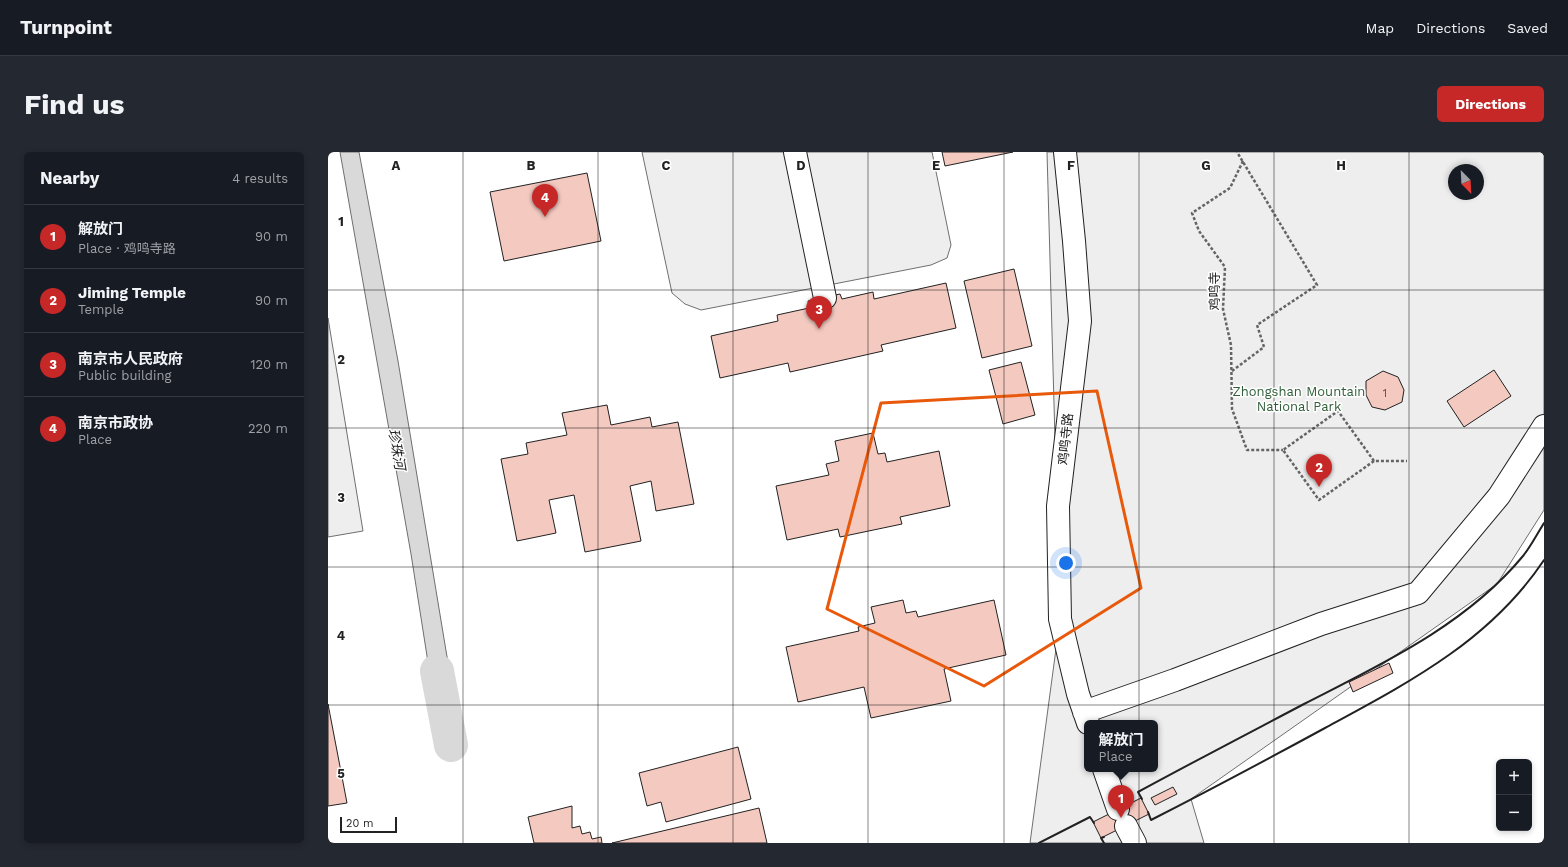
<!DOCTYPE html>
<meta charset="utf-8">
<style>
:root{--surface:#171b24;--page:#242831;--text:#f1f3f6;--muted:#9ea1a6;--line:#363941;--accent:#c62828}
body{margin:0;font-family:"Work Sans","Noto Sans SC",sans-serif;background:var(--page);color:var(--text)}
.controls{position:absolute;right:12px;bottom:12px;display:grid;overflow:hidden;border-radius:6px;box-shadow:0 2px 6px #0003}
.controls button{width:36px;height:36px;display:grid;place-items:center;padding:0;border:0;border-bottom:1px solid var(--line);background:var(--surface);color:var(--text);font:20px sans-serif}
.compass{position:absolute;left:1120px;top:12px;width:36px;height:36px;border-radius:50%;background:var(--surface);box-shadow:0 2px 6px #0003;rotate:156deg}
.scale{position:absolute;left:12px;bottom:10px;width:57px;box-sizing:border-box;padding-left:4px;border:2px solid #222;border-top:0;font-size:11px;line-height:14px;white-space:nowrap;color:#222;-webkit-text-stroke:3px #fff;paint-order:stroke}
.you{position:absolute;left:738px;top:411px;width:14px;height:14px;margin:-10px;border:3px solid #fff;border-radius:50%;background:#1a73e8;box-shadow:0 0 0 6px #1a73e833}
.badge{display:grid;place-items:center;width:26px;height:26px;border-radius:50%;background:var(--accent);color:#fff;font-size:13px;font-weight:700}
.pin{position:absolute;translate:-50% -33px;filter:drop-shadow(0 1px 2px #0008)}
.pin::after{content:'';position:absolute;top:21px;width:14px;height:12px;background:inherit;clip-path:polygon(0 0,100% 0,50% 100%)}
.popup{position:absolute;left:756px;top:568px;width:74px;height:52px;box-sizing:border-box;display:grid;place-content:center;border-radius:6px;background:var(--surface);filter:drop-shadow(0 1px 3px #0005);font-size:13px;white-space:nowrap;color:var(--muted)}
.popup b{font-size:15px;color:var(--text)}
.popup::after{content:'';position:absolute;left:50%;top:100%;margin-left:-8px;border:8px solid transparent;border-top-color:var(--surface)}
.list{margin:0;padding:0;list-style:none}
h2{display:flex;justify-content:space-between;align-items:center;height:52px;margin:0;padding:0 16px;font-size:17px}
h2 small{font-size:13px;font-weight:400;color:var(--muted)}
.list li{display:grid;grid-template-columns:26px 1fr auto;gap:12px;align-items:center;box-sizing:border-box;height:64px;padding:0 16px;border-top:1px solid var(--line)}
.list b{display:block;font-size:15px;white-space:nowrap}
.list p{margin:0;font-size:13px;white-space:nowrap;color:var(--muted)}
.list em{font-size:13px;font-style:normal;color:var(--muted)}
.map{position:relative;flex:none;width:1216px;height:691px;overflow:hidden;border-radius:6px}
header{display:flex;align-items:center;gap:24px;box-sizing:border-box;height:56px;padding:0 20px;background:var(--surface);border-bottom:1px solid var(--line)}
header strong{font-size:19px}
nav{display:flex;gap:22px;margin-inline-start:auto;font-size:14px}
.intro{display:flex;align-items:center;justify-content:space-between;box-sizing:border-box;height:96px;padding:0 24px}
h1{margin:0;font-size:28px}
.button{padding:10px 18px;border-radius:6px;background:var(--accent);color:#fff;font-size:14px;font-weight:700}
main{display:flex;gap:24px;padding:0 24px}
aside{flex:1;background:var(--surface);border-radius:6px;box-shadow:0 2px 6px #0003}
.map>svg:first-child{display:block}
.green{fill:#eee;stroke:#6f6f6f;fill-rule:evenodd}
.water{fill:#d9d9d9;stroke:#6f6f6f}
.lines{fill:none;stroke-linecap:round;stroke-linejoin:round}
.river{stroke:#d9d9d9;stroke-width:34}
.building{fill:#f3c9c0;stroke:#222}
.minor-casing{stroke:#222;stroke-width:24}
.path{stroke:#646464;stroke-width:2.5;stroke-dasharray:3 2;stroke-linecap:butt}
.minor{stroke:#fff;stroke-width:22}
.wall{stroke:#222;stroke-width:2}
.marked{fill:none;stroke:#e8590c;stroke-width:3;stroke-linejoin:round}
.grid{fill:none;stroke:#222;stroke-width:1;stroke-opacity:0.55}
.labels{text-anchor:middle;stroke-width:3;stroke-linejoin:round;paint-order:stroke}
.number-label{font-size:11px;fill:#564c4a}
.street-label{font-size:13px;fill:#222;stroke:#fff}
.park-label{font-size:13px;fill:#2f5e38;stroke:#fff}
.water-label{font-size:14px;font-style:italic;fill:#222;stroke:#fff}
.grid-label{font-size:13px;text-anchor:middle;font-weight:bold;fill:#222;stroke:#fff;stroke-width:3;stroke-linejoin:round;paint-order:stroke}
</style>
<header>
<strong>Turnpoint</strong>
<nav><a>Map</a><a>Directions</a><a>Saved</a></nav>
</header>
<div class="intro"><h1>Find us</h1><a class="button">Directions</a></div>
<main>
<aside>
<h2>Nearby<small>4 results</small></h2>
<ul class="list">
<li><span class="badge">1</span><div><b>解放门</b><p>Place · 鸡鸣寺路</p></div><em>90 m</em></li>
<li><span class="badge">2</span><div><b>Jiming Temple</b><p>Temple</p></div><em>90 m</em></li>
<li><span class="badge">3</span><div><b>南京市人民政府</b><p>Public building</p></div><em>120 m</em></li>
<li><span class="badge">4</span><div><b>南京市政协</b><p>Place</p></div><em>220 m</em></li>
</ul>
</aside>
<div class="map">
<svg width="1216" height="691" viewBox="0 0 1216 691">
<rect width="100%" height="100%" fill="#fff"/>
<path class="green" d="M 314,0 L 604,0 L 623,93 L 619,106 L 603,113 L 373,158 L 357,152 L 344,141 Z
M 719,0 L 1216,0 L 1216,358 L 1169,432 L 863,647 L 876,691 L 702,691 L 732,467 ZM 1126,18 L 1150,18 L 1150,42 L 1126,42 ZM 759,571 L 827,571 L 827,617 L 759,617 Z
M 0,166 L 35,379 L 0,385 Z"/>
<path class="water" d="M 12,0 L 31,0 L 70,209 L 127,553 L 121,563 L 112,565 L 105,557 L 99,504 L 83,402 Z"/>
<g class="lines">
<path class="river" d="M 109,519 L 123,593"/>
</g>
<path class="building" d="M 614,0 L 685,0 L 617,14 Z
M 259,21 L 273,89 L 176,109 L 162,40 Z
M 686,117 L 704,194 L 654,206 L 636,129 Z
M 618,131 L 628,176 L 553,193 L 555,199 L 462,220 L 460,211 L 392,226 L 383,184 L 450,169 L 449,163 L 481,156 L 480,149 L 512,142 L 514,147 L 545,140 L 546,147 Z
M 693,210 L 707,263 L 675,272 L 661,218 Z
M 1166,218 L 1183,244 L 1136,275 L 1119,249 Z
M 1055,219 L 1070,225 L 1076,238 L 1074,250 L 1057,258 L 1044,255 L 1038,243 L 1038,229 Z
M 279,253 L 283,273 L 322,265 L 324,275 L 350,270 L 366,352 L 328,359 L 323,329 L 302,334 L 313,389 L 257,400 L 246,343 L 221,348 L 228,381 L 189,389 L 173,307 L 200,302 L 198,291 L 239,283 L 234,261 Z
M 545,281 L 550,302 L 557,301 L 559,310 L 611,299 L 622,354 L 572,365 L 574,372 L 512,385 L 510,377 L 459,388 L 448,334 L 501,323 L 498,312 L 511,309 L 507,289 Z
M 575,448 L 578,461 L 588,459 L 590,465 L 666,448 L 678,503 L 616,517 L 623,549 L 543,566 L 536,535 L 470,550 L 458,495 L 531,479 L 530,475 L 547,471 L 543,455 Z
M 1061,511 L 1065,521 L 1025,540 L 1021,530 Z
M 0,552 L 19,651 L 0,654 Z
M 410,595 L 423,647 L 338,670 L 333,650 L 319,654 L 311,621 Z
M 845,635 L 849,642 L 827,653 L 823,646 Z
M 813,646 L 821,662 L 773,686 L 765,670 Z
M 244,654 L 244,676 L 252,674 L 254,682 L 262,680 L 264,687 L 273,685 L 274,691 L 206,691 L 200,665 Z
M 431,656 L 439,691 L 284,691 Z"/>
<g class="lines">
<defs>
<path id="minor" d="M 467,0 L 497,146
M 737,0 L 746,89 L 752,169 L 730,354 L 732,467 L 750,542 L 760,571
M 756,560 L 847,528 L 993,472 L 1090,441 L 1171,344 L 1216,274
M 776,617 L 790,657
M 798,674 L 807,691"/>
</defs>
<use href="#minor" class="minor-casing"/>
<path class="path" d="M 915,9 L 902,36 L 864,61 L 871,79 L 897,115 L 895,157 L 903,193 L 904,257 L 919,298 L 955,298
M 904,219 L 936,195 L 929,173 L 989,133 L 909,0
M 1046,309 L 991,348 L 955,298 L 1010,259 L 1046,309 L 1079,309"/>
<use href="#minor" class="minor"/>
<path class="wall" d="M 814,647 L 810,640 C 865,610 921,581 976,552 C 1054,512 1138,473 1195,404 C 1203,394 1209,382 1216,371
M 820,660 L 823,668 C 882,638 940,607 997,576 C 1080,531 1162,489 1216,408
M 711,691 L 762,665 L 766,671
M 776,691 L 773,686 L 776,685"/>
</g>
<path class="marked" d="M 769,239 L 813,436 L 656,534 L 499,457 L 553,251 Z"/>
<path class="grid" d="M 135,0 L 135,691M 270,0 L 270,691M 405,0 L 405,691M 540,0 L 540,691M 676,0 L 676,691M 811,0 L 811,691M 946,0 L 946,691M 1081,0 L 1081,691M 0,138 L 1216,138M 0,276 L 1216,276M 0,415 L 1216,415M 0,553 L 1216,553"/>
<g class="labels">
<g class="number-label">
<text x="1057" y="245">1</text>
</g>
<g class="street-label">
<text transform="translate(886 139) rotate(-90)" y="5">鸡鸣寺</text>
<text transform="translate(737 287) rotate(-84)" y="5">鸡鸣寺路</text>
</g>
<g class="park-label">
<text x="971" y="244">Zhongshan Mountain<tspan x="971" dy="15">National Park</tspan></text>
</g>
<g class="water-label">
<text transform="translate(69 297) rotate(80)" y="5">珍珠河</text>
</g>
</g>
<g class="grid-label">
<text x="68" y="18">A</text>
<text x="203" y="18">B</text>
<text x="338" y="18">C</text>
<text x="473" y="18">D</text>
<text x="608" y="18">E</text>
<text x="743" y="18">F</text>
<text x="878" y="18">G</text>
<text x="1013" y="18">H</text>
<text x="13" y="74">1</text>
<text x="13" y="212">2</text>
<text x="13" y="350">3</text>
<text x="13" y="488">4</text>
<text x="13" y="626">5</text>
</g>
</svg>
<div class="controls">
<button>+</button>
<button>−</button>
</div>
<svg class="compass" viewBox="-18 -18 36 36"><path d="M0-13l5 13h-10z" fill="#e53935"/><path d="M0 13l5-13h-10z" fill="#9ea1a6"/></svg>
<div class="scale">20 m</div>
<div class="you"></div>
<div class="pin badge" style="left:793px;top:666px">1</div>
<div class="popup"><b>解放门</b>Place</div>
<div class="pin badge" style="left:991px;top:335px">2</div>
<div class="pin badge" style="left:491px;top:177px">3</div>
<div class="pin badge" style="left:217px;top:65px">4</div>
</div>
</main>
